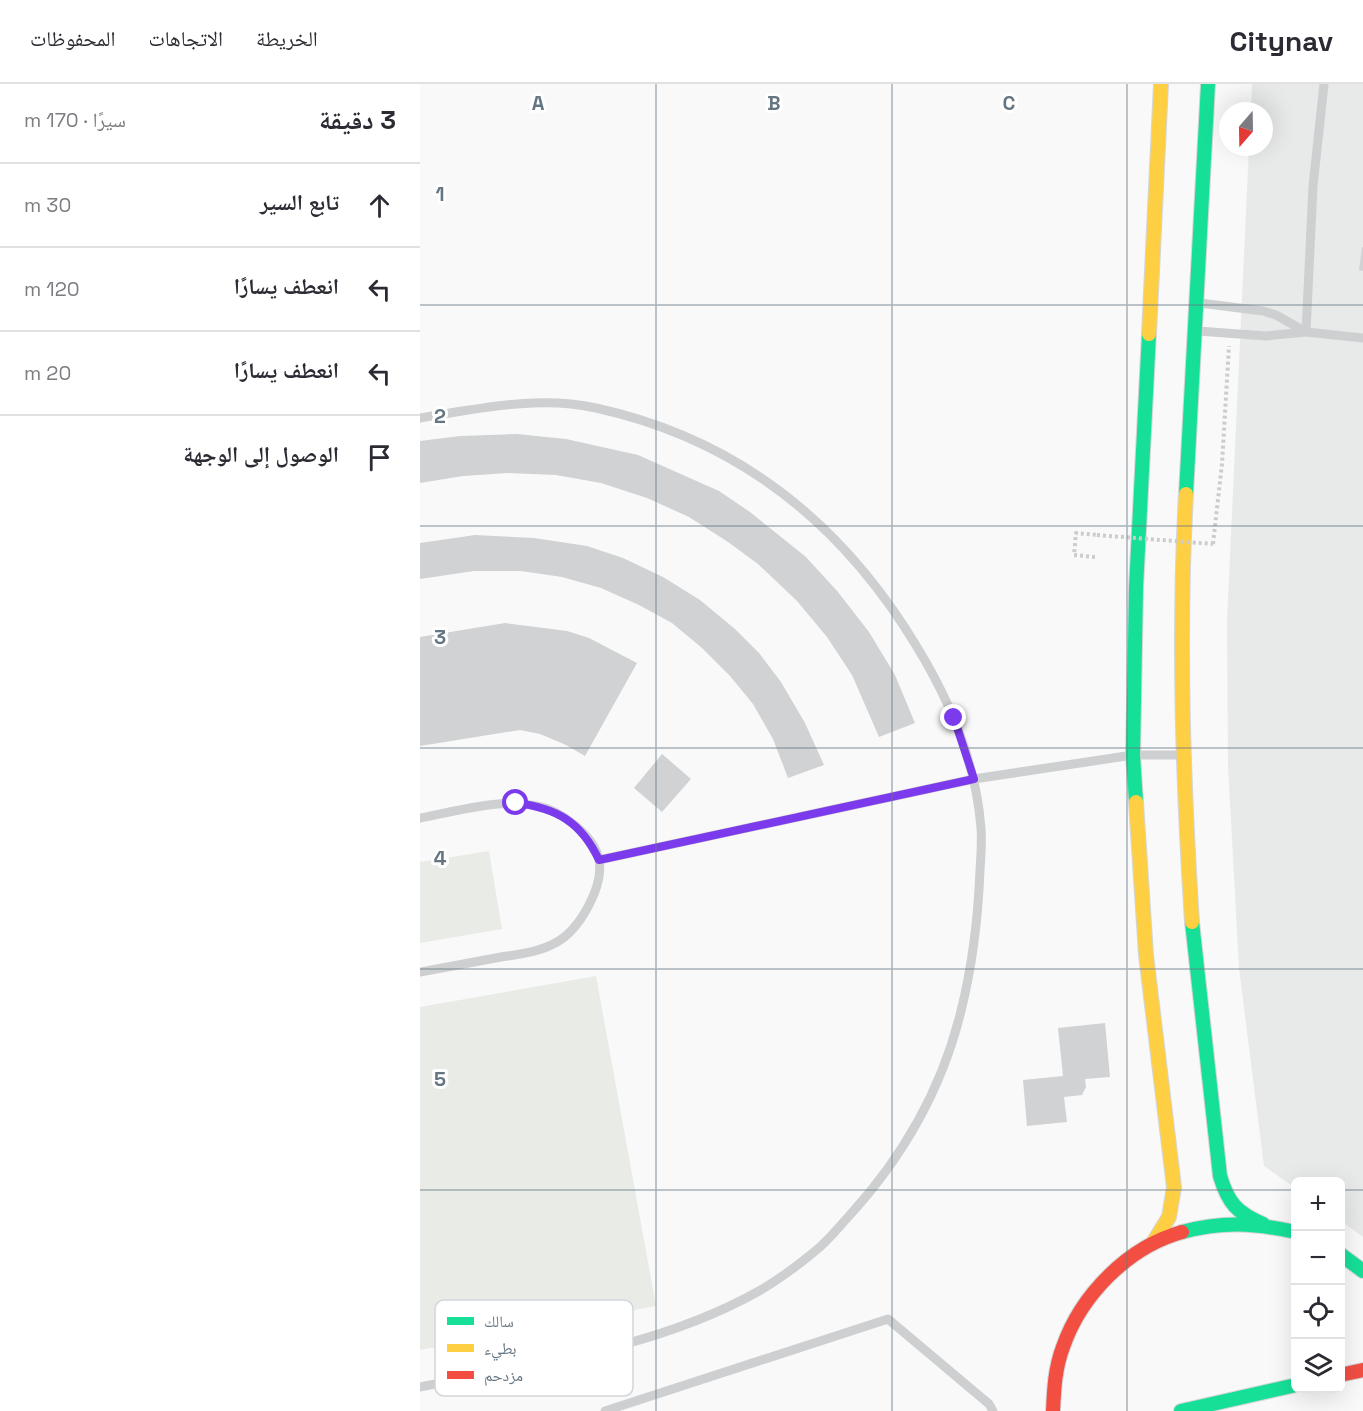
<!DOCTYPE html>
<html lang="ar">
<meta charset="utf-8">
<style>
:root{--surface:#fff;--page:#f2f2f3;--text:#2b2b33;--muted:#7c7c81;--line:#e1e1e2}
body{margin:0;font-family:"Space Grotesk","Noto Naskh Arabic",sans-serif;background:var(--page);color:var(--text);direction:rtl}
.controls{position:absolute;right:18px;bottom:18px;display:grid;overflow:hidden;border-radius:9px;box-shadow:0 6px 24px #0002}
.controls button{width:54px;height:54px;display:grid;place-items:center;padding:0;border:0;border-bottom:2px solid var(--line);background:var(--surface);color:var(--text);font:30px sans-serif}
.compass{position:absolute;left:799px;top:18px;width:54px;height:54px;border-radius:50%;background:var(--surface);box-shadow:0 6px 24px #0002;rotate:200deg}
.stop{position:absolute;width:18px;height:18px;margin:-14px;border:4px solid #7c3aed;border-radius:50%;background:#fff}
.stop.end{background:#7c3aed;border-color:#fff;box-shadow:0 2px 6px #0008}
.list{margin:0;padding:0;list-style:none}
h2{display:flex;justify-content:space-between;align-items:center;height:78px;margin:0;padding:0 24px;font-size:26px}
h2 small{font-size:20px;font-weight:400;color:var(--muted)}
.list li{display:grid;grid-template-columns:39px 1fr auto;gap:18px;align-items:center;box-sizing:border-box;height:84px;padding:0 24px;border-top:2px solid var(--line)}
.list b{display:block;font-size:22px;white-space:nowrap}
.list em{font-size:20px;font-style:normal;color:var(--muted)}
.icon{flex:none;width:33px;height:33px;fill:none;stroke:currentColor;stroke-width:2;stroke-linecap:round;stroke-linejoin:round}
.map{position:relative;flex:none;width:943px;height:1327px;overflow:hidden;direction:ltr}
header{display:flex;align-items:center;gap:36px;box-sizing:border-box;height:84px;padding:0 30px;background:var(--surface);border-bottom:2px solid var(--line)}
header strong{font-size:28px}
nav{display:flex;gap:33px;margin-inline-start:auto;font-size:21px}
main{display:flex}
aside{flex:1;background:var(--surface)}
.map>svg:first-child{display:block}
.built{fill:#e8e9e9}
.green{fill:#e8ebe6}
.building{fill:#d0d2d3}
.lines{fill:none;stroke-linecap:round;stroke-linejoin:round}
.fast-casing{stroke:#d5d6d7;stroke-width:16}
.slow-casing{stroke:#d5d6d7;stroke-width:16}
.jam-casing{stroke:#d5d6d7;stroke-width:16}
.path{stroke:#cbcccd;stroke-width:4;stroke-dasharray:3 3;stroke-linecap:butt}
.lane{stroke:#cecfd0;stroke-width:9}
.fast{stroke:#16e098;stroke-width:14}
.slow{stroke:#ffcf43;stroke-width:14}
.jam{stroke:#f24e42;stroke-width:14}
.path-bridge{stroke:#cbcccd;stroke-width:4;stroke-dasharray:3 3;stroke-linecap:butt}
.route{stroke:#7c3aed;stroke-width:8}
.grid{fill:none;stroke:#657683;stroke-width:1.5;stroke-opacity:0.55}
.key{fill:#fff;stroke:#d1d6da;stroke-width:1.5}
.key-label{font-size:16px;fill:#657683}
.grid-label{font-size:20px;text-anchor:middle;font-weight:bold;fill:#657683;stroke:#fff;stroke-width:6;stroke-linejoin:round;paint-order:stroke}
</style>
<header>
<strong>Citynav</strong>
<nav><a>الخريطة</a><a>الاتجاهات</a><a>المحفوظات</a></nav>
</header>
<main>
<div class="map">
<svg width="943" height="1327" viewBox="0 0 943 1327">
<rect width="100%" height="100%" fill="#f9f9f9"/>
<path class="built" d="M 832,0 L 943,0 L 943,1153 L 921,1137 L 920,1098 L 876,1098 L 875,1104 L 844,1082 L 819,884 L 808,682 L 807,537 L 829,63 L 844,63 L 844,27 L 831,27 Z"/>
<path class="green" d="M 69,767 L 82,845 L 0,859 L 0,778 Z
M 176,892 L 236,1222 L 0,1266 L 0,923 Z"/>
<path class="building" d="M 942,163 L 943,163 L 943,187 L 939,186 Z
M 97,350 L 146,355 L 218,371 L 299,407 L 330,428 L 386,473 L 418,508 L 449,548 L 475,591 L 495,639 L 459,653 L 432,591 L 407,553 L 377,517 L 338,480 L 308,458 L 269,433 L 227,414 L 181,399 L 136,391 L 88,389 L 43,392 L 0,399 L 0,357 L 40,352 Z
M 55,451 L 114,454 L 167,462 L 203,474 L 243,493 L 280,516 L 315,545 L 339,569 L 361,598 L 385,639 L 404,681 L 368,694 L 353,655 L 333,620 L 310,592 L 282,564 L 252,539 L 219,521 L 181,504 L 142,493 L 101,487 L 54,487 L 0,495 L 0,459 Z
M 85,539 L 147,547 L 169,554 L 217,579 L 165,672 L 146,661 L 120,650 L 100,646 L 0,662 L 0,553 Z
M 242,670 L 271,695 L 242,728 L 214,704 Z
M 685,939 L 690,993 L 665,995 L 666,1003 L 662,1011 L 644,1013 L 647,1038 L 607,1042 L 603,996 L 643,992 L 638,944 Z"/>
<g class="lines">
<defs>
<path id="fast" d="M 766,410 L 788,0
M 716,718 L 713,671 L 716,504 L 729,250
M 772,838 L 800,1092 C 808,1119 817,1129 843,1140
M 762,1148 C 803,1137 834,1139 876,1148
M 920,1170 L 943,1187
M 761,1327 L 876,1301"/>
<path id="slow" d="M 729,250 L 741,0
M 766,410 C 758,553 763,696 772,838
M 716,718 L 726,871 L 754,1103 L 749,1133 L 733,1159"/>
<path id="jam" d="M 920,1291 L 943,1286
M 633,1327 C 634,1305 635,1284 643,1263 C 661,1211 708,1163 762,1148"/>
</defs>
<use href="#fast" class="fast-casing"/>
<use href="#slow" class="slow-casing"/>
<use href="#jam" class="jam-casing"/>
<path class="path" d="M 793,460 L 802,380 L 809,262
M 675,473 L 654,471 L 656,449 L 677,451"/>
<path class="lane" d="M 780,219 L 843,227 L 856,231 L 886,248
M 778,247 L 846,252 L 886,248 L 943,254
M 886,248 L 893,102 L 904,0
M 0,334 C 57,325 118,311 176,324 C 318,355 423,440 497,563 C 530,617 556,680 561,744 C 562,757 561,772 560,786 C 558,836 553,879 541,927 C 522,1005 483,1073 429,1132 C 418,1144 407,1158 394,1168 C 377,1182 358,1196 339,1207 C 236,1265 114,1280 0,1303
M 0,734 C 38,727 79,714 117,722 C 140,726 175,752 179,776 C 184,802 160,845 137,858 C 120,868 100,870 81,873 C 54,878 27,883 0,888
M 179,776 L 554,695 L 713,671 L 758,671
M 185,1327 L 468,1235 L 569,1320 L 573,1327"/>
<use href="#fast" class="fast"/>
<use href="#slow" class="slow"/>
<use href="#jam" class="jam"/>
<path class="path-bridge" d="M 677,451 L 793,460"/>
</g>
<g class="lines">
<path class="route" d="M 96,719 C 137,724 161,738 179,776 L 554,695 L 534,634"/>
</g>
<path class="grid" d="M 236,0 L 236,1327M 472,0 L 472,1327M 707,0 L 707,1327M 0,221 L 943,221M 0,442 L 943,442M 0,664 L 943,664M 0,885 L 943,885M 0,1106 L 876,1106M 920,1106 L 943,1106"/>
<rect x="15" y="1216" width="198" height="96" rx="9" class="key"/>
<rect x="27" y="1233" width="27" height="8" fill="#16e098"/>
<rect x="27" y="1260" width="27" height="8" fill="#ffcf43"/>
<rect x="27" y="1287" width="27" height="8" fill="#f24e42"/>
<g class="key-label">
<text x="64" y="1243">سالك</text>
<text x="64" y="1270">بطيء</text>
<text x="64" y="1297">مزدحم</text>
</g>
<g class="grid-label">
<text x="118" y="26">A</text>
<text x="354" y="26">B</text>
<text x="589" y="26">C</text>
<text x="20" y="117">1</text>
<text x="20" y="339">2</text>
<text x="20" y="560">3</text>
<text x="20" y="781">4</text>
<text x="20" y="1002">5</text>
</g>
</svg>
<div class="controls">
<button>+</button>
<button>−</button>
<button><svg class="icon" aria-label="locate" viewBox="0 0 24 24"><circle cx="12" cy="12" r="6"/><path d="M12 2v4M12 18v4M2 12h4M18 12h4"/></svg></button>
<button><svg class="icon" aria-label="layers" viewBox="0 0 24 24"><path d="M12 4l9 5-9 5-9-5zM3 14l9 5 9-5"/></svg></button>
</div>
<svg class="compass" viewBox="-18 -18 36 36"><path d="M0-13l5 13h-10z" fill="#e53935"/><path d="M0 13l5-13h-10z" fill="#7c7c81"/></svg>
<div class="stop" style="left:96px;top:719px"></div>
<div class="stop end" style="left:534px;top:634px"></div>
</div>
<aside>
<h2>3 دقيقة<small>سيرًا · 170 m</small></h2>
<ul class="list">
<li><svg class="icon" aria-label="ahead" viewBox="0 0 24 24"><path d="M12 20V5M6 11l6-6 6 6"/></svg><div><b>تابع السير</b></div><em>30 m</em></li>
<li><svg class="icon" aria-label="left" viewBox="0 0 24 24"><path d="M17 20v-9H6M10 6l-5 5 5 5"/></svg><div><b>انعطف يسارًا</b></div><em>120 m</em></li>
<li><svg class="icon" aria-label="left" viewBox="0 0 24 24"><path d="M17 20v-9H6M10 6l-5 5 5 5"/></svg><div><b>انعطف يسارًا</b></div><em>20 m</em></li>
<li><svg class="icon" aria-label="arrive" viewBox="0 0 24 24"><path d="M6 21V4h12l-3 4 3 4H6"/></svg><div><b>الوصول إلى الوجهة</b></div></li>
</ul>
</aside>
</main>
